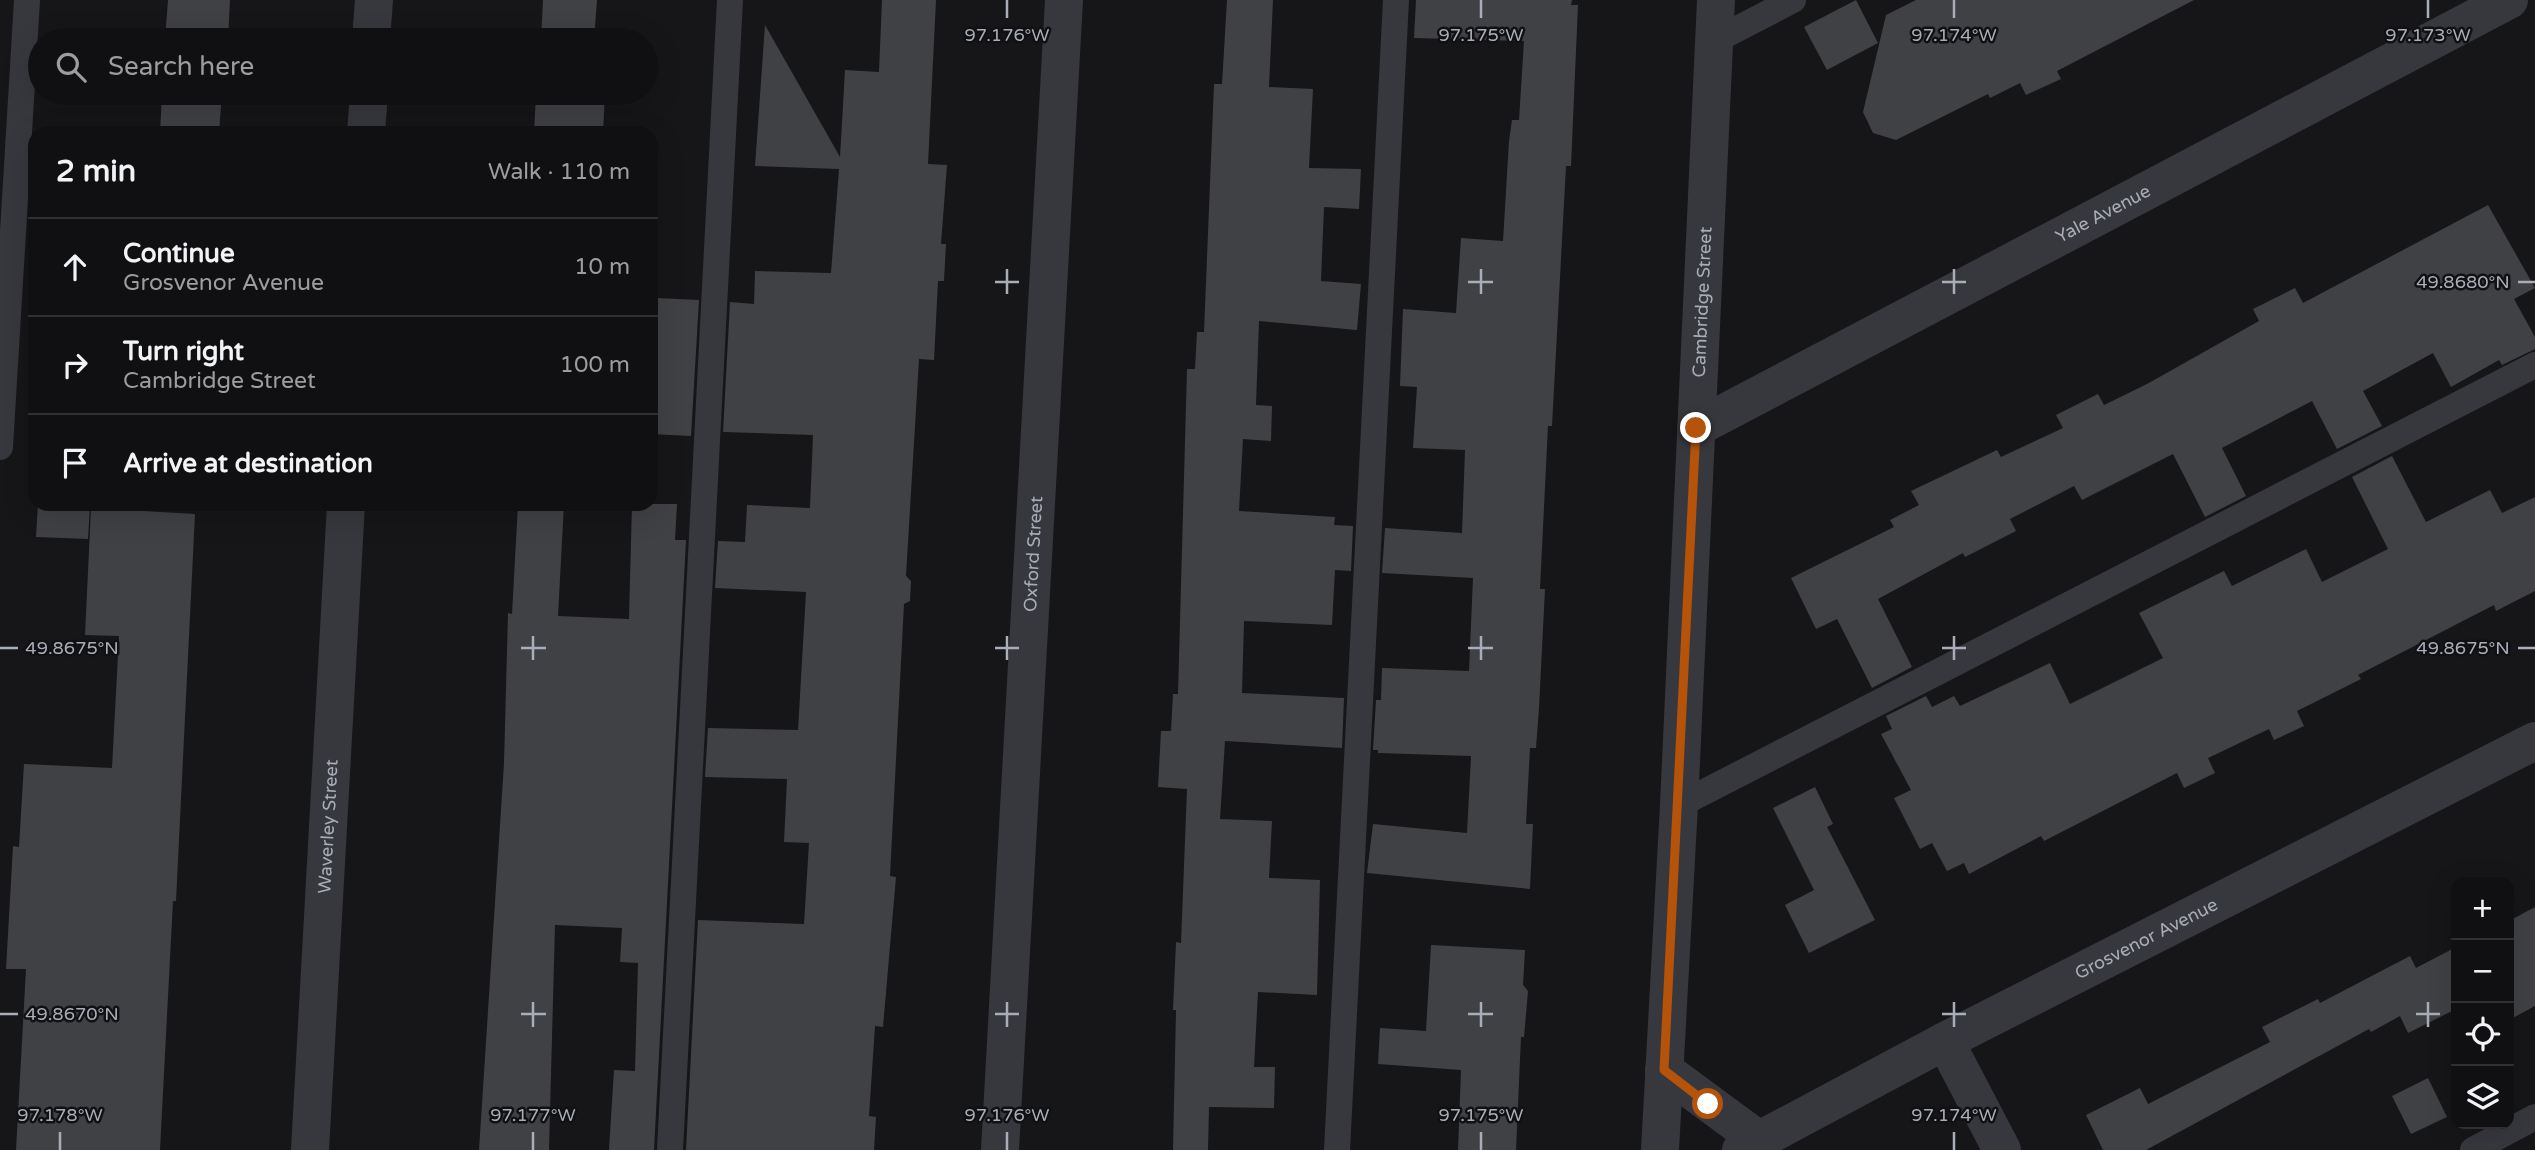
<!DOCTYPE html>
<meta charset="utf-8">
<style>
:root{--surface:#101012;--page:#19191b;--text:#f1f3f6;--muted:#9c9d9f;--line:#303032}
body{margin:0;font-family:"Varela Round",sans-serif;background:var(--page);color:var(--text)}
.controls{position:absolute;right:21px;bottom:21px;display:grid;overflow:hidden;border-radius:14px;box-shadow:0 7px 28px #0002}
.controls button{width:63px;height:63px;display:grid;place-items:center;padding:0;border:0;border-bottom:2px solid var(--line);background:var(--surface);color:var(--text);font:35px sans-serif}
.stop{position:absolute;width:21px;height:21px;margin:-16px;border:5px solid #b45309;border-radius:50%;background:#fff}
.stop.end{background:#b45309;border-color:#fff;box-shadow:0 2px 7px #0008}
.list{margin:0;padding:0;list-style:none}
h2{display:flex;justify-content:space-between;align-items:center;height:91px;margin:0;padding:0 28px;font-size:30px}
h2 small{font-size:23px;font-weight:400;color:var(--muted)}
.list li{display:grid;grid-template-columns:46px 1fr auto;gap:21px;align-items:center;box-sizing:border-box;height:98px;padding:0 28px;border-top:2px solid var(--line)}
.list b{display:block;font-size:26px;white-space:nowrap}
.list p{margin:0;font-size:23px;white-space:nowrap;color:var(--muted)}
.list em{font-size:23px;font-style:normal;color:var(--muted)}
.icon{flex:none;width:38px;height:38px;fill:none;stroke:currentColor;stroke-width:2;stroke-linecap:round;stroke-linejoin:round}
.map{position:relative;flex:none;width:2535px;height:1150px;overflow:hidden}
.search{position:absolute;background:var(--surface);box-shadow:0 7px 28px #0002;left:28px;top:28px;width:630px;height:77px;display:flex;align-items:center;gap:18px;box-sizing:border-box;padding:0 24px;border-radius:38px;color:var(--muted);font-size:26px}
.panel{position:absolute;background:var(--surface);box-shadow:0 7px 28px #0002;left:28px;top:126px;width:630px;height:385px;border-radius:21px}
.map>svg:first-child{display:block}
.building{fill:#404145}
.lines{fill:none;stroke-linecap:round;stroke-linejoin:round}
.service{stroke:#37383d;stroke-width:26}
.minor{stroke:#37383d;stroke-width:38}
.route{stroke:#b45309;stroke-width:9}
.ticks{fill:none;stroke:#a8adb8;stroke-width:2.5}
.labels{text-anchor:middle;stroke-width:5;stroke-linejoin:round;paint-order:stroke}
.street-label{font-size:18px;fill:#a8adb8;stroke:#111113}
.ticks-label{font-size:18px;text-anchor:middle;fill:#a8adb8;stroke:#111113;stroke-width:5;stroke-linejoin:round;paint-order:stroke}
</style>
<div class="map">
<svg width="2535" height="1150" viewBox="0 0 2535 1150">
<rect width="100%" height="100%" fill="#161618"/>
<path class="building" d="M 168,0 L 230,0 L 228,40 L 165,40 Z
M 543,0 L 597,0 L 594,40 L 541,40 Z
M 882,0 L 936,0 L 928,164 L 947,165 L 941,244 L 946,244 L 944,281 L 938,281 L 934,360 L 919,359 L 906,576 L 911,581 L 910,601 L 904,604 L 890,876 L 896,877 L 883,1027 L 875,1026 L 869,1116 L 876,1117 L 874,1150 L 686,1150 L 698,920 L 804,924 L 809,843 L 784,842 L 787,779 L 705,777 L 708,728 L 798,730 L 806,592 L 715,588 L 718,541 L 745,542 L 747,505 L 810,508 L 813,435 L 723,432 L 730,302 L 754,304 L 755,271 L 831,273 L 839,169 L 755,166 L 765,25 L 840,157 L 845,70 L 879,72 Z
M 1227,0 L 1273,0 L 1269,87 L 1313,89 L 1309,168 L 1361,169 L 1359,209 L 1324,207 L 1321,281 L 1361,284 L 1357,330 L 1259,321 L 1256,405 L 1272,406 L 1271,441 L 1243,439 L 1239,511 L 1335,517 L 1334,525 L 1353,526 L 1351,571 L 1335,570 L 1332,625 L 1244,621 L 1242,693 L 1344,698 L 1342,748 L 1225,741 L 1220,819 L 1272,821 L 1269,878 L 1320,880 L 1317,995 L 1258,992 L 1254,1067 L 1275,1067 L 1274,1108 L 1209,1107 L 1208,1150 L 1173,1150 L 1176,1010 L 1173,1010 L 1176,942 L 1181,943 L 1187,789 L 1158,787 L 1161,731 L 1171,731 L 1173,694 L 1178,694 L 1187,369 L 1195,369 L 1197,332 L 1204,332 L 1214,84 L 1222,84 Z
M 1416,0 L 1572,0 L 1571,5 L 1578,5 L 1571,166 L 1566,166 L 1552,426 L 1548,426 L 1540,589 L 1545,589 L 1539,708 L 1536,748 L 1530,748 L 1526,824 L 1533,824 L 1530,889 L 1367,873 L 1373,824 L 1467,833 L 1471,756 L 1378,753 L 1378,750 L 1373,750 L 1376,700 L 1381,700 L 1382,668 L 1469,671 L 1473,578 L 1382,573 L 1385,528 L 1462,533 L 1465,450 L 1413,448 L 1417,387 L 1400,386 L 1403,309 L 1456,313 L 1461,238 L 1503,241 L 1509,141 L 1512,120 L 1519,120 L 1524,41 L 1414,38 Z
M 1856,0 L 1878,43 L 1827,70 L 1804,27 Z
M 1916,0 L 2194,0 L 2057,71 L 2061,79 L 2026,95 L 2020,83 L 1990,98 L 1988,94 L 1896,140 L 1873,133 L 1863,112 L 1886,15 Z
M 162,93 L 222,93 L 219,133 L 160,133 Z
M 536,93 L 605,93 L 603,133 L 534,133 Z
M 2488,205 L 2535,288 L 2514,299 L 2535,337 L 2535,349 L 2502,365 L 2499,360 L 2451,387 L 2433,353 L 2363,391 L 2382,426 L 2337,449 L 2312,401 L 2222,448 L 2246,496 L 2205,517 L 2173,454 L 2082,500 L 2074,486 L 2010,519 L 2016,531 L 1965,557 L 1963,553 L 1878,599 L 1912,667 L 1872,688 L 1837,619 L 1816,629 L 1791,578 L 1894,527 L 1890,520 L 1919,505 L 1911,491 L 1997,450 L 2001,457 L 2063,428 L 2056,415 L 2098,394 L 2104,405 L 2147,384 L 2259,321 L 2253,309 L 2295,288 L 2303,303 Z
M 657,298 L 699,300 L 691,436 L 651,434 Z
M 2392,456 L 2426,522 L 2490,490 L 2502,513 L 2535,497 L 2535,591 L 2496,611 L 2494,605 L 2358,675 L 2361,679 L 2297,711 L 2304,726 L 2274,740 L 2269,729 L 2208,758 L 2215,773 L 2184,788 L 2177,773 L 2044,841 L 2041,836 L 1969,874 L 1964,863 L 1947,871 L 1932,843 L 1920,849 L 1894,798 L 1911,790 L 1881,734 L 1892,729 L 1886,716 L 1926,696 L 1932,707 L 1954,696 L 1960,706 L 2050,663 L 2070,704 L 2163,658 L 2139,613 L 2224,571 L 2232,586 L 2306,549 L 2322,582 L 2388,549 L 2352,477 Z
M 38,504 L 90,506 L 88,539 L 36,537 Z
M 518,504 L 564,504 L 558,616 L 629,619 L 632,504 L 677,504 L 675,540 L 686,540 L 654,1150 L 609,1150 L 614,1070 L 635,1071 L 638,963 L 620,962 L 622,928 L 555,925 L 549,1150 L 479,1150 L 504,763 L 508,613 L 512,614 Z
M 91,508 L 195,514 L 176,901 L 173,901 L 160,1150 L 16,1150 L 26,969 L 6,969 L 13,846 L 19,847 L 24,764 L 112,768 L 119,636 L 85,635 Z
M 1815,787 L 1833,824 L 1827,827 L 1875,920 L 1809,953 L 1785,905 L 1814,890 L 1773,808 Z
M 2535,907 L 2535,1006 L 2509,1020 L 2509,921 Z
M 1431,945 L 1525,950 L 1523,985 L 1528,991 L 1524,1037 L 1521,1037 L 1516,1150 L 1458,1150 L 1461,1070 L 1378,1064 L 1380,1028 L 1426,1031 Z
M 2456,947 L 2456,1009 L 2408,1033 L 2400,1016 L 2371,1032 L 2369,1029 L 2146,1150 L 2103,1150 L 2086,1115 L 2140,1088 L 2148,1104 L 2270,1042 L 2262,1027 L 2318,999 L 2320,1003 L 2410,956 L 2416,968 Z
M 2428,1078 L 2447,1117 L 2411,1134 L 2392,1096 Z"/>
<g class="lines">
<path class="service" d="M 1714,41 L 1793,0
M 0,447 L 27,0
M 1679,805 L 2535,365
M 670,1150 L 730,0
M 1337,1150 L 1396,0
M 2473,1150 L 2535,1117"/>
<g class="minor">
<path d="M 371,40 L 374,0"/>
<path d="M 366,133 L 369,93"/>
<path id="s1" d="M 1696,428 L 2509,0"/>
<path d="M 1945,1041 L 2002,1150"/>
<path d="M 1664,1070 L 1759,1140"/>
<path id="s2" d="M 310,1150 L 346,504"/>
<path id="s3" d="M 1000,1150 L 1064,0"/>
<path id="s4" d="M 1660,1150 L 1679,805 L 1716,0"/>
<path id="s5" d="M 1741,1150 L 1945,1041 L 2535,741"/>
</g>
</g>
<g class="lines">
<path class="route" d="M 1696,428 L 1664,1070 L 1708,1104"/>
</g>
<path class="ticks" d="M 1007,0 L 1007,18M 1481,0 L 1481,18M 1954,0 L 1954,18M 2428,0 L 2428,18M 1007,269 L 1007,294M 1481,269 L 1481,294M 1954,269 L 1954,294M 995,282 L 1019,282M 1468,282 L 1493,282M 1942,282 L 1966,282M 2518,282 L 2535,282M 533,636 L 533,660M 1007,636 L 1007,660M 1481,636 L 1481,660M 1954,636 L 1954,660M 0,648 L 18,648M 521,648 L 546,648M 995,648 L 1019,648M 1468,648 L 1493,648M 1942,648 L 1966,648M 2518,648 L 2535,648M 533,1002 L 533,1027M 1007,1002 L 1007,1027M 1481,1002 L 1481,1027M 1954,1002 L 1954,1027M 2428,1002 L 2428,1027M 0,1014 L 18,1014M 521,1014 L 546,1014M 995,1014 L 1019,1014M 1468,1014 L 1493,1014M 1942,1014 L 1966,1014M 2416,1014 L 2440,1014M 60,1132 L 60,1150M 533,1132 L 533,1150M 1007,1132 L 1007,1150M 1481,1132 L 1481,1150M 1954,1132 L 1954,1150"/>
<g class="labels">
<g class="street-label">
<text dy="6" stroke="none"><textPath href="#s1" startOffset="460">Yale Avenue</textPath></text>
<text dy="6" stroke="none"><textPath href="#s4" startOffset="849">Cambridge Street</textPath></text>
<text dy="6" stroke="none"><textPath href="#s3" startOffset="597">Oxford Street</textPath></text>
<text dy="6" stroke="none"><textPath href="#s2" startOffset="324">Waverley Street</textPath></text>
<text dy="6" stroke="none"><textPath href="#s5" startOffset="457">Grosvenor Avenue</textPath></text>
</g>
</g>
<g class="ticks-label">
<text x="1007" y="41">97.176°W</text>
<text x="1481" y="41">97.175°W</text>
<text x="1954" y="41">97.174°W</text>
<text x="2428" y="41">97.173°W</text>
<text x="2463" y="288">49.8680°N</text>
<text x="72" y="654">49.8675°N</text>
<text x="2463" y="654">49.8675°N</text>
<text x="72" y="1020">49.8670°N</text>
<text x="60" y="1121">97.178°W</text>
<text x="533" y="1121">97.177°W</text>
<text x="1007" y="1121">97.176°W</text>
<text x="1481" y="1121">97.175°W</text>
<text x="1954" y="1121">97.174°W</text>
</g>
</svg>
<div class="controls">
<button>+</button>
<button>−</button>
<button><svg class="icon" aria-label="locate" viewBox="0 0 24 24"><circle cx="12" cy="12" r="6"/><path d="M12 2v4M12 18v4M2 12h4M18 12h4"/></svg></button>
<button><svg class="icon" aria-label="layers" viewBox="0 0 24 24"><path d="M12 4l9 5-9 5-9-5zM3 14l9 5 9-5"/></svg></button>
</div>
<div class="stop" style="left:1708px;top:1104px"></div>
<div class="stop end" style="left:1696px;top:428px"></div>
<div class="search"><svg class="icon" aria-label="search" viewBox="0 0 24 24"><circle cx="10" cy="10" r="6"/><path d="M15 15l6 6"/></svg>Search here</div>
<section class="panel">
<h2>2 min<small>Walk · 110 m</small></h2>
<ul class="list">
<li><svg class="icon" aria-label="ahead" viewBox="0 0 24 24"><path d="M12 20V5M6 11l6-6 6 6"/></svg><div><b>Continue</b><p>Grosvenor Avenue</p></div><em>10 m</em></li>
<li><svg class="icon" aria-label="right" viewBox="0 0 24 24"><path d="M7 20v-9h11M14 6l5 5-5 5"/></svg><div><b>Turn right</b><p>Cambridge Street</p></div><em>100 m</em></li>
<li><svg class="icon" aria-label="arrive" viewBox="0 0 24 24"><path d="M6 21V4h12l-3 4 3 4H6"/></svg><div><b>Arrive at destination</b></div></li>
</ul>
</section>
</div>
